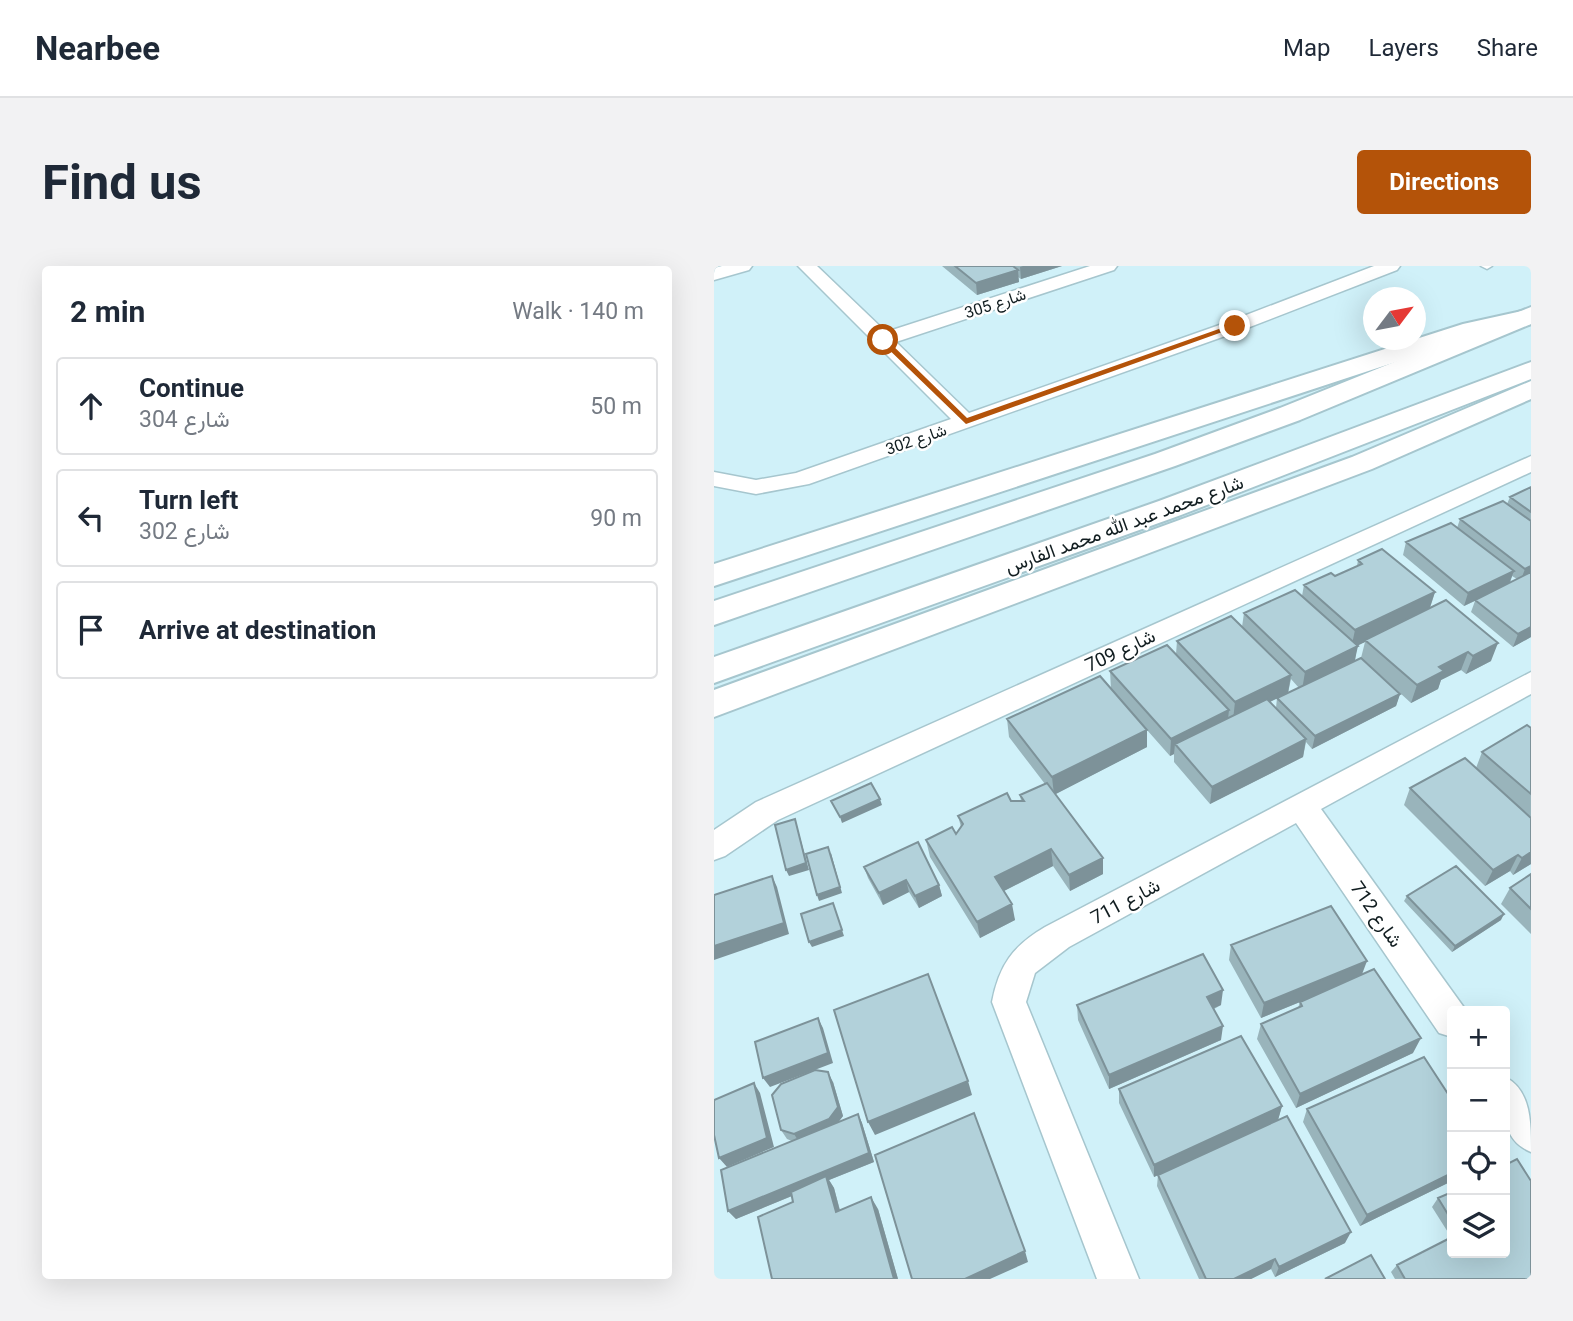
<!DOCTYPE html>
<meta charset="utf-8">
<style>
:root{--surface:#fff;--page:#f2f2f3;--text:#1f2937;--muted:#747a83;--line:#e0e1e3;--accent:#b45309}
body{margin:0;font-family:Roboto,Vazirmatn,sans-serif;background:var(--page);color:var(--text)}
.controls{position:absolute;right:21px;bottom:21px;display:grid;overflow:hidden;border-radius:7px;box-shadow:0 7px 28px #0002}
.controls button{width:63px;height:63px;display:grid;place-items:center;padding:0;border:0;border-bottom:2px solid var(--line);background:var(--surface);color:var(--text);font:35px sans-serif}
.compass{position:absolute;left:649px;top:21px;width:63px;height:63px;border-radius:50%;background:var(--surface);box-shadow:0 7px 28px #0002;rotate:58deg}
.stop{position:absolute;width:21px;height:21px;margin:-16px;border:5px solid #b45309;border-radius:50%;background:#fff}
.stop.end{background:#b45309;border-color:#fff;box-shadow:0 2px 7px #0008}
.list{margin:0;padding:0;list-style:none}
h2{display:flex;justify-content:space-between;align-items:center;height:91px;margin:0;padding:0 28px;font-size:30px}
h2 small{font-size:23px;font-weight:400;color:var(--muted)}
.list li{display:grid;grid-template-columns:46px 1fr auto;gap:21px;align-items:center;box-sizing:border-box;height:98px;margin:0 14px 14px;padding:0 14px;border:2px solid var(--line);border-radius:7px}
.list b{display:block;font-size:26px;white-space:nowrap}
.list p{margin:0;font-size:23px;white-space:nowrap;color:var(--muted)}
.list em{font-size:23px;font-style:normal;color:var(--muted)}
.icon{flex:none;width:38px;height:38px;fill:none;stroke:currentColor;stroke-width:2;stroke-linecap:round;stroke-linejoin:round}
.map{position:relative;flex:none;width:817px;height:1013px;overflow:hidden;border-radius:7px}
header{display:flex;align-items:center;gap:42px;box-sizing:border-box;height:98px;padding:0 35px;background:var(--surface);border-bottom:2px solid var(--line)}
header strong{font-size:33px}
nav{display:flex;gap:38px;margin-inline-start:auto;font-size:24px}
.intro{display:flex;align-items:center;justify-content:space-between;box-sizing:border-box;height:168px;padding:0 42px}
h1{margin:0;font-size:49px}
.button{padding:18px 32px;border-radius:7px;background:var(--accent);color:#fff;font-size:24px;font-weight:700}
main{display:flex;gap:42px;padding:0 42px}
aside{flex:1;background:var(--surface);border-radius:7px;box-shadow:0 7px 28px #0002}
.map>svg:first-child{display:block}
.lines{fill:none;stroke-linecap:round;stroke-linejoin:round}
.lane-casing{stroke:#a6c6ce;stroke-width:3}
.street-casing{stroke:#a6c6ce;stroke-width:3}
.secondary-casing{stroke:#a6c6ce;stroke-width:4}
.primary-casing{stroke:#a6c6ce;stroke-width:4}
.lane{fill:#fff;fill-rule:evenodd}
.street{fill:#fff;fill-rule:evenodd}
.secondary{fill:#fff;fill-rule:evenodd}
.primary{fill:#fff;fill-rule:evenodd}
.wall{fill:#99b4bb;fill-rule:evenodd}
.shaded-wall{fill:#7d9299}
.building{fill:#b2d1da;stroke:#7d9299;stroke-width:2}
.route{fill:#b45309}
.labels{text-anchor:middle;stroke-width:5;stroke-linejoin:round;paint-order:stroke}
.far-street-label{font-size:16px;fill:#111d20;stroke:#fff}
.street-label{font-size:19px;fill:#111d20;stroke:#fff}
</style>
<header>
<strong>Nearbee</strong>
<nav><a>Map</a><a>Layers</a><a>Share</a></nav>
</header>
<div class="intro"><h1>Find us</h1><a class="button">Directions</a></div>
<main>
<aside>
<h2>2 min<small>Walk · 140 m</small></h2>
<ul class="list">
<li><svg class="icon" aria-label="ahead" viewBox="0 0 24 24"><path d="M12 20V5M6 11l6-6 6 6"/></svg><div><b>Continue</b><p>شارع 304</p></div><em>50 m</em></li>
<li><svg class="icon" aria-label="left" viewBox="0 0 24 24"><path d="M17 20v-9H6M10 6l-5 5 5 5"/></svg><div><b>Turn left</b><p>شارع 302</p></div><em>90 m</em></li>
<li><svg class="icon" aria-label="arrive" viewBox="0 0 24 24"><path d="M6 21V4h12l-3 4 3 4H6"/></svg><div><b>Arrive at destination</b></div></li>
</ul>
</aside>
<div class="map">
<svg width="817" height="1013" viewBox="0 0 817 1013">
<rect width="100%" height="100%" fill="#d0f1f9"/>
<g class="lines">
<defs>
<path id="lane" d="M 767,0 L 778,0 L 773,3 Z"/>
<path id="street" d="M 8,0 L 38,0 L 35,4 L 0,14 L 0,2 Z
M 84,0 L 103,0 L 172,66 L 376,0 L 403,0 L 400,4 L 182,76 L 255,147 L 514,56 L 660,0 L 686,0 L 683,4 L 528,64 L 95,218 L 42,228 L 0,220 L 0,206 L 42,214 L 82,207 L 237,153 Z
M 817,190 L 817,206 L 64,554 L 11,590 L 0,594 L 0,564 L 42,536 Z
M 817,406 L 817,428 L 607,543 L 751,743 L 738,745 L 738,771 L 725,767 L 582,557 L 355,681 L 321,707 L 312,736 L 425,1013 L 383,1013 L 278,736 C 285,699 299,680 331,661 Z
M 791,811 C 817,824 817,856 817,886 C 785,873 790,841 791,811 Z"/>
<path id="secondary" d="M 808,45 L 817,48 L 817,58 L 764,69 L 0,320 L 0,298 L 749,58 Z
M 817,115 L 817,133 L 658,203 L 0,451 L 0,424 L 638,191 Z"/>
<path id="primary" d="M 817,41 L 817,58 L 586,154 L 461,200 L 0,359 L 0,335 L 441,188 L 566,142 Z
M 817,96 L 817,113 L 467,249 L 0,417 L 0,391 L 445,235 Z"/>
</defs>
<use href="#lane" class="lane-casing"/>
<use href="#street" class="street-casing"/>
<use href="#secondary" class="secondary-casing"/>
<use href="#primary" class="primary-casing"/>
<use href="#lane" class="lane"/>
<use href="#street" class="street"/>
<use href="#secondary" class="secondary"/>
<use href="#primary" class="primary"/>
</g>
<path class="wall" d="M 228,0 L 348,0 L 307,13 L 304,11 L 305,16 L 263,29 Z
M 817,221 L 817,371 L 799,381 L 757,346 L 761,335 L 750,340 L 689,289 L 692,276 L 743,262 L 746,253 L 793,238 L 796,231 ZM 798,310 L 803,313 L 796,317 Z
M 644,294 L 721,326 L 716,342 L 777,395 L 752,408 L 747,404 L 727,414 L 724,423 L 697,437 L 652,396 L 686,428 L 682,440 L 598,483 L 592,476 L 589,491 L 496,538 L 460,496 L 460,488 L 456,490 L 433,464 L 433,481 L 341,528 L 389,608 L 356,625 L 339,600 L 290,625 L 301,654 L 266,672 L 216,591 L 212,574 L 242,568 L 247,561 L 244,550 L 297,535 L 307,535 L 306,529 L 331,518 L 295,471 L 293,453 L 397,423 L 396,405 L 462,388 L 463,375 L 528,361 L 530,347 L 588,330 L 590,319 L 621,310 L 643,300 ZM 651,376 L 647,392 L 641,395 L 643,379 ZM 577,413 L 585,422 L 563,432 L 562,442 L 556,436 L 574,427 Z
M 817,462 L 817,598 L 799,609 L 796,605 L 771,620 L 690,539 L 696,522 L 762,502 L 768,486 Z
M 150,601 L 225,619 L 228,630 L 205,642 L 195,626 L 169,639 L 154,612 Z
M 817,608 L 817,668 L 787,638 L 796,622 Z
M 693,630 L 787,654 L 738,686 L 690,635 Z
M 517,679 L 648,709 L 699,787 L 582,842 L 543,773 L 547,758 L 584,742 L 586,736 L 596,732 L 547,752 L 515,694 Z
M 363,739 L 507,739 L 500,743 L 507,774 L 395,823 L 364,754 Z
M 119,816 L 129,850 L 124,856 L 144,848 L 148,857 L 160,896 L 115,914 L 120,922 L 126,944 L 164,943 L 184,1013 L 79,936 L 78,930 L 22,953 L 14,945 L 78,875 L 73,873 L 67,864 Z
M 405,823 L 568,840 L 564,854 L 631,977 L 561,1011 L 557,1003 L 537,1013 L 485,1013 L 443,920 L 444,909 L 440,911 L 405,837 Z
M 738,834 L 738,915 L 646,960 L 589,856 L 593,843 Z
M 738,926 L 738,987 L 817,1013 L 681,1013 L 677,1006 L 683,999 L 737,971 L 718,941 L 724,932 Z"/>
<path class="shaded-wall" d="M 309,0 L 348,0 L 307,13 L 306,1 Z
M 304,4 L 305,16 L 263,29 L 262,17 Z
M 817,300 L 817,311 L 806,316 L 811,303 Z
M 800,305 L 795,318 L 750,340 L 754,327 Z
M 721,326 L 715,344 L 651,374 L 651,376 L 637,383 L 641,364 Z
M 817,361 L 817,371 L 799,381 L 804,368 Z
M 784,377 L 777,395 L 752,408 L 759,390 Z
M 644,380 L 640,398 L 588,424 L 591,406 Z
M 754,386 L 747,404 L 727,414 L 724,423 L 697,437 L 703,419 L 725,401 Z
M 577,409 L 574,427 L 519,454 L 521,436 Z
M 686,428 L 682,440 L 598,483 L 601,470 Z
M 515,444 L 513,462 L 461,478 L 460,488 L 456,490 L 457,473 Z
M 433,464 L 433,481 L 340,529 L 338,511 Z
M 592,473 L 589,491 L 496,538 L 498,521 Z
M 166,533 L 168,539 L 128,557 L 126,551 Z
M 81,553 L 95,604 L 75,610 L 72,604 Z
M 337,583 L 339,600 L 284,628 L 281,611 Z
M 817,586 L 817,598 L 799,609 L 808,592 Z
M 117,587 L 128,627 L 105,635 L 103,629 Z
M 804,589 L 796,605 L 771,620 L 779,604 Z
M 389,592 L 389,608 L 356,625 L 355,609 Z
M 58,610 L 63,621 L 75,668 L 0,694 L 0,680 Z
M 192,614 L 195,626 L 169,639 L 165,627 Z
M 225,619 L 228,630 L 205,642 L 201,630 Z
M 119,637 L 130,670 L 98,681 L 95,676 Z
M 298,638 L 301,654 L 266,672 L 263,656 Z
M 790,648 L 787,654 L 738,686 L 741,680 Z
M 653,695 L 647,711 L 547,752 L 550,737 Z
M 509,724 L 507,739 L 491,746 L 493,731 Z
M 104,752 L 109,762 L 119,797 L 56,821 L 49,812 Z
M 509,760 L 507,774 L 395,823 L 395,809 Z
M 707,772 L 699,787 L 582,842 L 586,828 Z
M 114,806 L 119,816 L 129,850 L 120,862 L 85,876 L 80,868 Z
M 254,815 L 258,829 L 161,869 L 154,856 Z
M 40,817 L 46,827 L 60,881 L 13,901 L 5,892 Z
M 568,840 L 564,854 L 440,911 L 440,899 Z
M 144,848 L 148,857 L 160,896 L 115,914 L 120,922 L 129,957 L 122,946 L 114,915 L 22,953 L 14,945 Z
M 738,907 L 738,915 L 646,960 L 653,949 Z
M 157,931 L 164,943 L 184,1013 L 180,1013 Z
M 637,966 L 631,977 L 561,1011 L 565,1001 Z
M 311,985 L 314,996 L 276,1013 L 251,1013 Z
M 561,993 L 557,1003 L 537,1013 L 520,1013 Z"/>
<path class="building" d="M 241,0 L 299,0 L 304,4 L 262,17 Z
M 817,221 L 817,246 L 796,231 Z
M 789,235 L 817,255 L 817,300 L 811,303 L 746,253 Z
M 737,257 L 800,305 L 754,327 L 692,276 Z
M 668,283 L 721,326 L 641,364 L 590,319 L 617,307 L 621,310 L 648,298 L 644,294 Z
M 817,306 L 817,361 L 804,368 L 761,334 Z
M 581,324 L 644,380 L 591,406 L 530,347 Z
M 732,334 L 784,377 L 759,390 L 754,386 L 725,401 L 730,405 L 703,419 L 651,374 Z
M 517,350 L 577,409 L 521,436 L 463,375 Z
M 453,379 L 515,444 L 457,473 L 396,405 Z
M 647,392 L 686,428 L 601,470 L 563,432 Z
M 386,410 L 433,464 L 338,511 L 293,453 Z
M 553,433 L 592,473 L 498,521 L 461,478 Z
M 813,459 L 817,462 L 817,528 L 768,486 Z
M 751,492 L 817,552 L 817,586 L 808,592 L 804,589 L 779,604 L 696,522 Z
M 157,517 L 166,533 L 126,551 L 117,535 Z
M 333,517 L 389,592 L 355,609 L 337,583 L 281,611 L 298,638 L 263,656 L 212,574 L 238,561 L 242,568 L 249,558 L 244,550 L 293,527 L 297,535 L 310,535 L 306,529 Z
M 81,553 L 92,597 L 72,604 L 61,559 Z
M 204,576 L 225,619 L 201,630 L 192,614 L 165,627 L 150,601 Z
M 114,581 L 126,621 L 103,629 L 92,588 Z
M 742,600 L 790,648 L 741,680 L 693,630 Z
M 817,608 L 817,643 L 796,622 Z
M 58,610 L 70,657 L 0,680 L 0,629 Z
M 119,637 L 128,664 L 95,676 L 87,648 Z
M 617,640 L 653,695 L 550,737 L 517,679 Z
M 489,688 L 509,724 L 493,731 L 509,760 L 395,809 L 363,739 Z
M 660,703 L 707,772 L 586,828 L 547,758 L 588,740 L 586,736 Z
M 214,708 L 254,815 L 154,856 L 120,744 Z
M 104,752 L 114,787 L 49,812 L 41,776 Z
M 527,770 L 568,840 L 440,899 L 405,823 Z
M 710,791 L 738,834 L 738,907 L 653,949 L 593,843 Z
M 101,804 L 114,806 L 124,841 L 115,853 L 80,868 L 67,864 L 58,829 L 67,818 Z
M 40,817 L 53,872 L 5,892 L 0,869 L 0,834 Z
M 260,847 L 311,985 L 251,1013 L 198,1013 L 161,889 Z
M 144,848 L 155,887 L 14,945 L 7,904 Z
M 573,850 L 637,966 L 565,1001 L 561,993 L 520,1013 L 492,1013 L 444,909 Z
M 803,893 L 817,915 L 817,1013 L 691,1013 L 683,999 L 738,971 L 738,987 L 791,987 L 791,899 Z
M 112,910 L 122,946 L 157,931 L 180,1013 L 58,1013 L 44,951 L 79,936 L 77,926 Z
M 738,926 L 738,955 L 724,932 Z
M 657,989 L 671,1013 L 611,1013 Z"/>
<path class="route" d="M 519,58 L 525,60 L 252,158 L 165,74 L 171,72 L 253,152 Z"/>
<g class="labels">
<g class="far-street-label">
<text transform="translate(281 37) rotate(-18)" y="6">شارع 305</text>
<text transform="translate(202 173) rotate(-19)" y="6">شارع 302</text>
</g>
<g class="street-label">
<text transform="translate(410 258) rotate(-20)" y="7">شارع محمد عبد الله محمد الفارس</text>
<text transform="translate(406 384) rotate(-25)" y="7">شارع 709</text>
<text transform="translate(411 635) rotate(-28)" y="7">شارع 711</text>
<text transform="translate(663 648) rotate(55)" y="7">شارع 712</text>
</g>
</g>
</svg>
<div class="controls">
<button>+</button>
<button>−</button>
<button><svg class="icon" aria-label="locate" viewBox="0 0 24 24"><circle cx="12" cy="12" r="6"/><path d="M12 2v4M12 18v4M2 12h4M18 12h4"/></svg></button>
<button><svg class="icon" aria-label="layers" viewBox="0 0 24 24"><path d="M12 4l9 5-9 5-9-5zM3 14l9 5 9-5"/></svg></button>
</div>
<svg class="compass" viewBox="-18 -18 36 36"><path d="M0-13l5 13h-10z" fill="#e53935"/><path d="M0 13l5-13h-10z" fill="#747a83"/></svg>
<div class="stop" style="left:169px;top:74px"></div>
<div class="stop end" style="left:521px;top:60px"></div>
</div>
</main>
